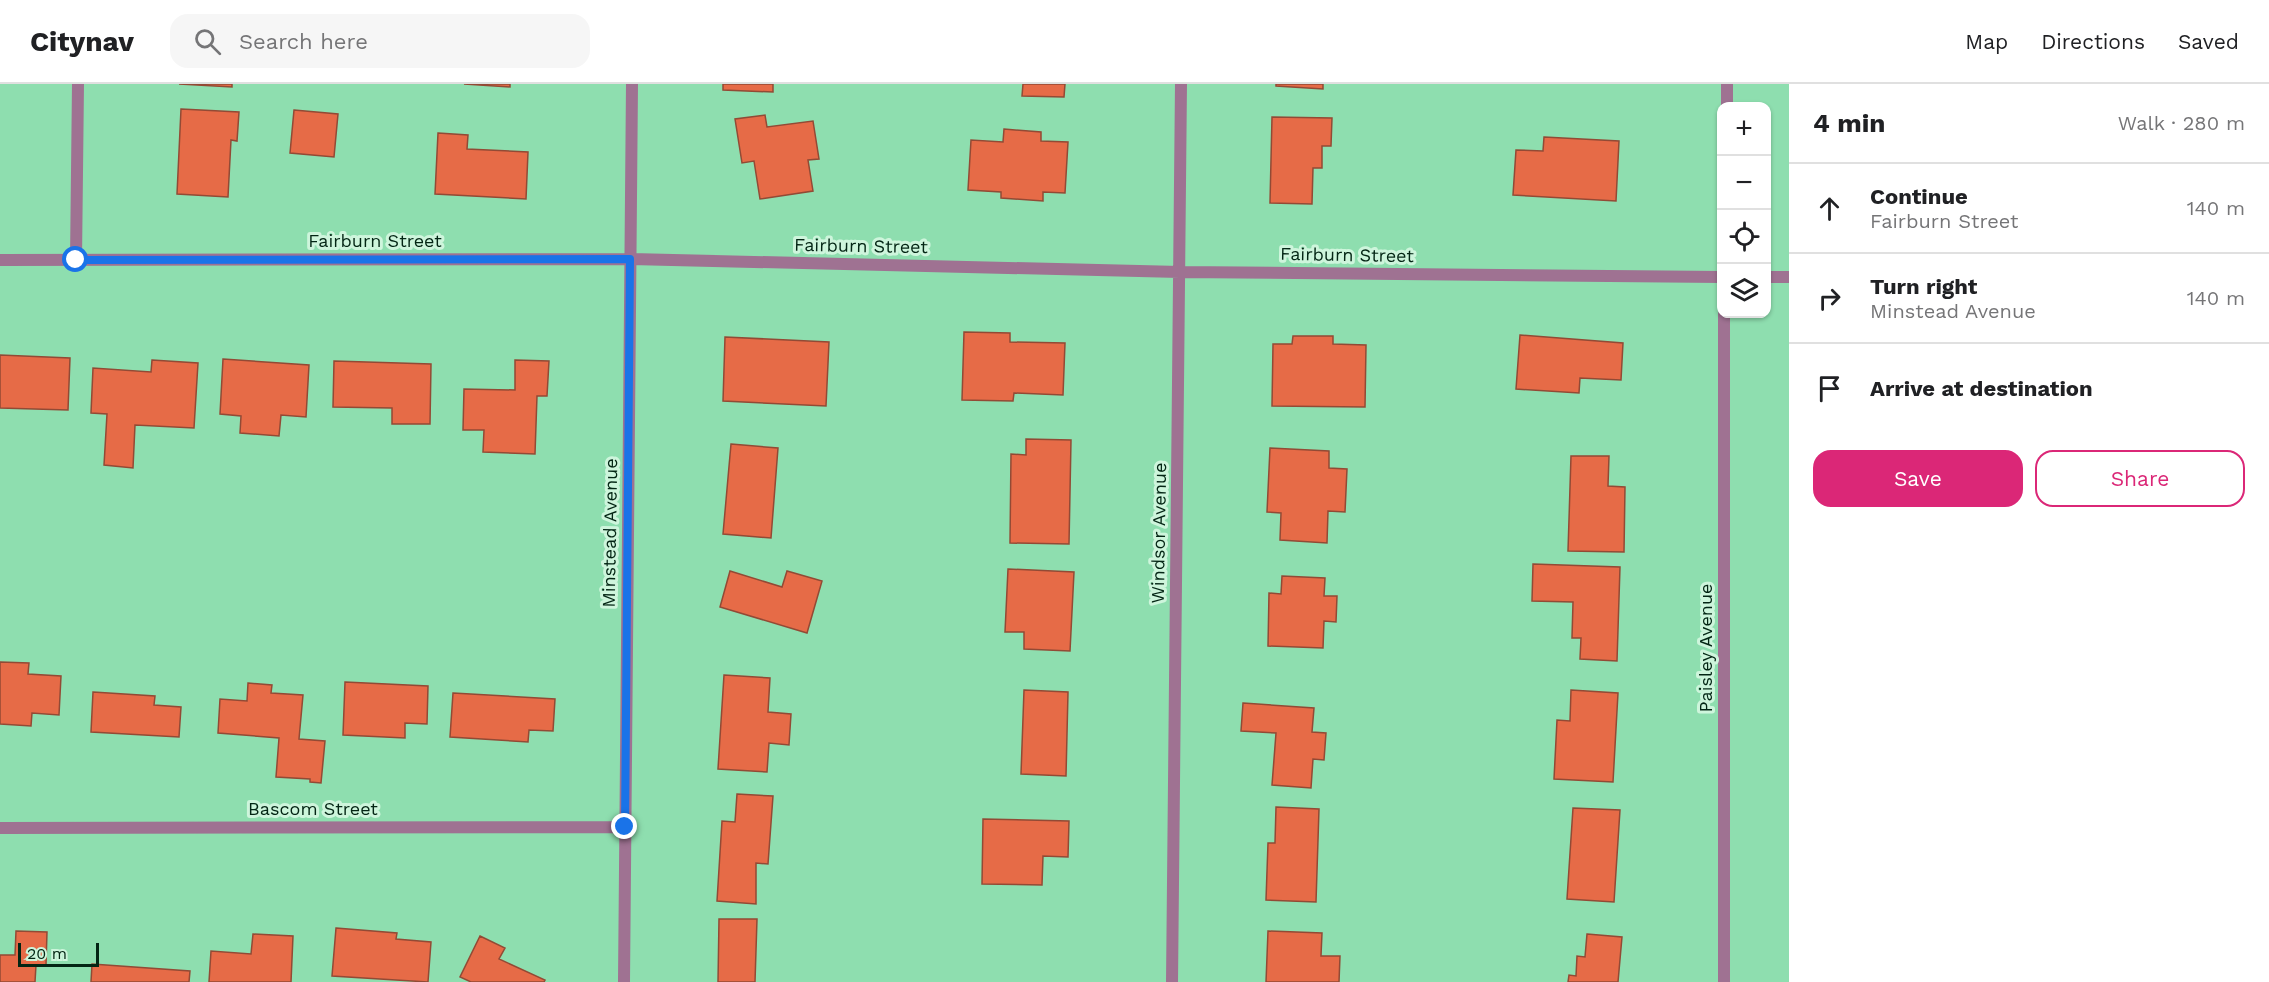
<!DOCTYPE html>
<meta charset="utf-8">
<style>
:root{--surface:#fff;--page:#f6f6f6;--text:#202124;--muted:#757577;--line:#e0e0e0;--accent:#db2777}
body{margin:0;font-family:"Work Sans",sans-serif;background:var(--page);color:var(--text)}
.controls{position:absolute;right:18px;top:18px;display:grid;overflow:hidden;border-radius:12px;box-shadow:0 2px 4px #0004}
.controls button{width:54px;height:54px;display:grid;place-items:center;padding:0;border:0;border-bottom:2px solid var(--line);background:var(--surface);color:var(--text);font:30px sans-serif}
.scale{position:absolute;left:18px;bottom:15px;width:81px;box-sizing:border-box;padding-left:6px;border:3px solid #032514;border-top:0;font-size:16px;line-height:21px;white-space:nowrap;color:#032514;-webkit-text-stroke:4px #cef5dc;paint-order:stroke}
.stop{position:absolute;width:18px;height:18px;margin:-14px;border:4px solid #1a73e8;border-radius:50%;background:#fff}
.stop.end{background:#1a73e8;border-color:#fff;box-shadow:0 2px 6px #0008}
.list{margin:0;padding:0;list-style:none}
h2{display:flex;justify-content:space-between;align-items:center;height:78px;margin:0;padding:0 24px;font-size:26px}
h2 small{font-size:20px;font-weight:400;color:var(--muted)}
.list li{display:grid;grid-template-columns:39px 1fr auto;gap:18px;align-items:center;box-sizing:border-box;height:90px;padding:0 24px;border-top:2px solid var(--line)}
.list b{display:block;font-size:22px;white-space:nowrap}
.list p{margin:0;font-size:20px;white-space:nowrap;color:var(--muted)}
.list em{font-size:20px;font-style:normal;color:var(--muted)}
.actions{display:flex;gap:12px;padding:18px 24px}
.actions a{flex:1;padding:14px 0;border:2px solid var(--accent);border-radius:18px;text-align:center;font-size:21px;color:var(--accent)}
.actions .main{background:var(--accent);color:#fff}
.icon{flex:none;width:33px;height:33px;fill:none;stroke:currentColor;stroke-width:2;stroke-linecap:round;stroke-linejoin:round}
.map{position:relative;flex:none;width:1789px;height:898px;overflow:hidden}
header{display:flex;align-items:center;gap:36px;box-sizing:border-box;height:84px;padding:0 30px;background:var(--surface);border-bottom:2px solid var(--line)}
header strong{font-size:28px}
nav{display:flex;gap:33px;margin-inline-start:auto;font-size:21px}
.search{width:420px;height:54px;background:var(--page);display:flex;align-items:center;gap:15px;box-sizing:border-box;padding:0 21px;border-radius:18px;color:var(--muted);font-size:22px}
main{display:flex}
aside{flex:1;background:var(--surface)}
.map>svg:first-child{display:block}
.building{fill:#e66b47;stroke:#924a35;stroke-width:1.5}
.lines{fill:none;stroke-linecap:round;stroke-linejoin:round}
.minor{stroke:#9f7292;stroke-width:12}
.route{stroke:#1a73e8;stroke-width:8}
.labels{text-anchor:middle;stroke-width:6;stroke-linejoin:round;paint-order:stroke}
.street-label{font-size:18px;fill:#032514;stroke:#cef5dc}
</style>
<header>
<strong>Citynav</strong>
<div class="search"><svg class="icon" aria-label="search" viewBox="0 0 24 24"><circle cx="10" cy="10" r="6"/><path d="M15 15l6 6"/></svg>Search here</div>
<nav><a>Map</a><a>Directions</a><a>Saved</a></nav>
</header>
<main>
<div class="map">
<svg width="1789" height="898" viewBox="0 0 1789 898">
<rect width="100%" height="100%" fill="#8edeaf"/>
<path class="building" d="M 179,0 L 232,0 L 232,3 Z
M 464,0 L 510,0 L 510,3 Z
M 723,0 L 773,0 L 773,8 L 723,6 Z
M 1023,0 L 1065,0 L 1064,13 L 1022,12 Z
M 1276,0 L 1323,0 L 1323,5 L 1276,2 Z
M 181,25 L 239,28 L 237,57 L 231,56 L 228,113 L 177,110 Z
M 294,26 L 338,30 L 334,73 L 290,69 Z
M 765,31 L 767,43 L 813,37 L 819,75 L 808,76 L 813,107 L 760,115 L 754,77 L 742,79 L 735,35 Z
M 1272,33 L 1332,34 L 1331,62 L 1322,62 L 1322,84 L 1313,84 L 1312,120 L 1270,119 Z
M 1004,45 L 1041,48 L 1041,57 L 1068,58 L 1065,109 L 1043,108 L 1043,117 L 1001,114 L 1001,108 L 968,106 L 971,56 L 1003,58 Z
M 438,49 L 468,51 L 467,65 L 528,68 L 526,115 L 435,110 Z
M 1544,53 L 1619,57 L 1616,117 L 1513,111 L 1516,66 L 1543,67 Z
M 964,248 L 1010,249 L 1010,258 L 1065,259 L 1063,311 L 1014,309 L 1013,317 L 962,316 Z
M 1520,251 L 1623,259 L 1621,296 L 1580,294 L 1579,309 L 1516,305 Z
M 1293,252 L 1333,252 L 1333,260 L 1366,261 L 1365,323 L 1272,322 L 1273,260 L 1292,260 Z
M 725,253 L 829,258 L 826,322 L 723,317 Z
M 0,271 L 70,274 L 68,326 L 0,324 Z
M 223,275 L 309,281 L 306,333 L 281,331 L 279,352 L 240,349 L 241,332 L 220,330 Z
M 152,276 L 198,279 L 194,344 L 135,341 L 133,384 L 104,381 L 107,330 L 91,329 L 93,284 L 151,288 Z
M 515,276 L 549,277 L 547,312 L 537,312 L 535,370 L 483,368 L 484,346 L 463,346 L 464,305 L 515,306 Z
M 334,277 L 431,280 L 430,340 L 392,340 L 392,324 L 333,323 Z
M 1026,355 L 1071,356 L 1069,460 L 1010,459 L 1011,370 L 1026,371 Z
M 731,360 L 778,364 L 771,454 L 723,450 Z
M 1270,364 L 1329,367 L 1329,384 L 1347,385 L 1345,428 L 1328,427 L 1327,459 L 1280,456 L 1281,429 L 1267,428 Z
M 1571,372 L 1609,372 L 1608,402 L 1625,403 L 1624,468 L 1568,467 Z
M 1533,480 L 1620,483 L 1617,577 L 1580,575 L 1581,554 L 1572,554 L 1573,518 L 1532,517 Z
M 1008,485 L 1074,488 L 1070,567 L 1024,565 L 1024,548 L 1005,548 Z
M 730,487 L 782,503 L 787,487 L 822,497 L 807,549 L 720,523 Z
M 1282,492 L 1325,494 L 1324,512 L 1337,512 L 1336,538 L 1324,537 L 1323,564 L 1268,562 L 1269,509 L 1281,510 Z
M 0,578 L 29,579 L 28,590 L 61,592 L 59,631 L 32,629 L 31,642 L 0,640 Z
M 724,591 L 770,594 L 768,628 L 791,630 L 789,661 L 769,659 L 767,688 L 718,685 Z
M 345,598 L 428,602 L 427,640 L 405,639 L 405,654 L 343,651 Z
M 248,599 L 272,601 L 271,609 L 303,611 L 299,655 L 325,657 L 321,699 L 310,698 L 310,695 L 276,693 L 279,654 L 218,649 L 220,615 L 247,617 Z
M 1024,606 L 1068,608 L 1066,692 L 1021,690 Z
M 1571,606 L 1618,609 L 1613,698 L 1554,695 L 1557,636 L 1570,637 Z
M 93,608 L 155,612 L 154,621 L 181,623 L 179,653 L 91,648 Z
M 453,609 L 555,615 L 553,647 L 529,646 L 528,658 L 450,653 Z
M 1243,619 L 1314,624 L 1312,648 L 1326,649 L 1324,676 L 1313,675 L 1311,704 L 1272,701 L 1276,649 L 1241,647 Z
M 737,710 L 773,712 L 768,780 L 756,779 L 756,820 L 717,817 L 722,737 L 735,738 Z
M 1276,723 L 1319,725 L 1316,818 L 1266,816 L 1268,759 L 1275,759 Z
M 1573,724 L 1620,726 L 1614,818 L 1567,815 Z
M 983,735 L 1069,737 L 1068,773 L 1043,772 L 1042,801 L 982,800 Z
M 719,835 L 757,835 L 755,898 L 718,898 Z
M 336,844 L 397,849 L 396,855 L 431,858 L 428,898 L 332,892 Z
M 16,847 L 47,848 L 46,881 L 36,881 L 35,898 L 0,898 L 0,871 L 15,871 Z
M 1268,847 L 1322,849 L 1321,872 L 1340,872 L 1339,898 L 1266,898 Z
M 253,850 L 293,852 L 291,898 L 209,898 L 211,867 L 251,870 Z
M 1587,850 L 1622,853 L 1618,898 L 1568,898 L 1569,891 L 1576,892 L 1577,872 L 1585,873 Z
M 480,852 L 505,864 L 499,875 L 545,896 L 544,898 L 471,898 L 460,893 Z
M 92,880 L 190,887 L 189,898 L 91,898 Z"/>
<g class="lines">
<path class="minor" d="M 1727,22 L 1727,0
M 0,176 L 631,175 L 1180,188 L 1722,193
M 76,176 L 78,0
M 1766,193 L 1789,193
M 0,744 L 625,743
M 624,898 L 632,0
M 1172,898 L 1181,0
M 1724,898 L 1724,230"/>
</g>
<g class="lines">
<path class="route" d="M 76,176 L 630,175 L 625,743"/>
</g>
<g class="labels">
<g class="street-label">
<text x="375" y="163">Fairburn Street</text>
<text transform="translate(861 162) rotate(1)" y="6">Fairburn Street</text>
<text transform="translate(1347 171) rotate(1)" y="6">Fairburn Street</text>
<text transform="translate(610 449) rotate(-89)" y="6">Minstead Avenue</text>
<text transform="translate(1159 449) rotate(-89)" y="6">Windsor Avenue</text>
<text transform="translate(1706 564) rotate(-90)" y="6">Paisley Avenue</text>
<text x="313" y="731">Bascom Street</text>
</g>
</g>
</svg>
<div class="controls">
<button>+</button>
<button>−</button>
<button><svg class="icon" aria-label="locate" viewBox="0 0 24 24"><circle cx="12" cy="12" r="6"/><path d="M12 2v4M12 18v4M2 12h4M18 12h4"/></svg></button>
<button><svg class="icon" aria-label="layers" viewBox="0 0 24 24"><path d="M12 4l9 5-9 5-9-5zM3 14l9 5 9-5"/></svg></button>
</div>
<div class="scale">20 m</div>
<div class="stop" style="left:76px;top:176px"></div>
<div class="stop end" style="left:625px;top:743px"></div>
</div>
<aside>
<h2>4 min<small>Walk · 280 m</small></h2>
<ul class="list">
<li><svg class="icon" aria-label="ahead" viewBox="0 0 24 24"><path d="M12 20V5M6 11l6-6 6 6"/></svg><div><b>Continue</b><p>Fairburn Street</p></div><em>140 m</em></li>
<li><svg class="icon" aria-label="right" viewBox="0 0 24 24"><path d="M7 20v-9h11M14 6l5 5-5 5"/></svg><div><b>Turn right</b><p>Minstead Avenue</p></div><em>140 m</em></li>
<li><svg class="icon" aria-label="arrive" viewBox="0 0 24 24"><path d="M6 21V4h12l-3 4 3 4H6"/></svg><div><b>Arrive at destination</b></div></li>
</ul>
<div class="actions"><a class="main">Save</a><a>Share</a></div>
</aside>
</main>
